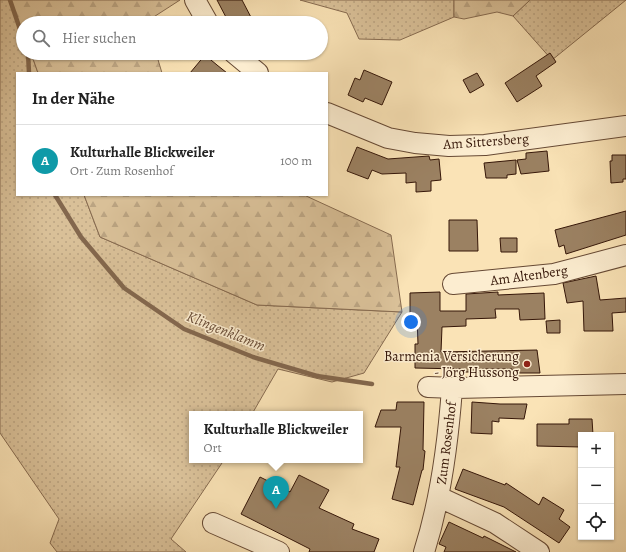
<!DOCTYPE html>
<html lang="de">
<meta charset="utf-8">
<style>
:root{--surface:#fff;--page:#f2f2f2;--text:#222;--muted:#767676;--line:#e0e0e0;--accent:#8f2418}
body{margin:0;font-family:Alegreya,serif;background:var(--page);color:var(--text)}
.controls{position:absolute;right:12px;bottom:12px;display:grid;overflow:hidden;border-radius:0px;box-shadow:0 1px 3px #0004}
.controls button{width:36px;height:36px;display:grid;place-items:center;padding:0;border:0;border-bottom:1px solid var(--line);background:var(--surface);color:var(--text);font:20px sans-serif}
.you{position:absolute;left:411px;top:322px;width:14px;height:14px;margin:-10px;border:3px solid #fff;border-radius:50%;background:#1a73e8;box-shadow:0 0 0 6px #1a73e833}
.badge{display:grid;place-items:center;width:26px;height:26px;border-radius:50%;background:var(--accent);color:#fff;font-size:13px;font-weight:700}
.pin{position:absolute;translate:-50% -33px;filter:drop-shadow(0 1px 2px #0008)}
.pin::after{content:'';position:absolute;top:21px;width:14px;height:12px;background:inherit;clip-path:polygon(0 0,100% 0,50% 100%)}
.popup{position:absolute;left:189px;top:411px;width:174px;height:52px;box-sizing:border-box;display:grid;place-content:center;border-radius:0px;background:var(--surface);filter:drop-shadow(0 1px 3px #0005);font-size:13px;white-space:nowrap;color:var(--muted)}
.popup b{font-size:15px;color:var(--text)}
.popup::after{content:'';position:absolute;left:50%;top:100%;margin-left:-8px;border:8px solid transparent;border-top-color:var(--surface)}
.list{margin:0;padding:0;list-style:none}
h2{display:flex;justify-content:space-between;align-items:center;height:52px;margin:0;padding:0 16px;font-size:17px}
h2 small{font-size:13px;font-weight:400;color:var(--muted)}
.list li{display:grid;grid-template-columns:26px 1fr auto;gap:12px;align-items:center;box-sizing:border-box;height:72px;padding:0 16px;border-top:1px solid var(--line)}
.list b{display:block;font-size:15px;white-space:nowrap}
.list p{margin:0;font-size:13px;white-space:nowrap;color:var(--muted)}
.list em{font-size:13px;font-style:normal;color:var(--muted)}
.icon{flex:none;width:22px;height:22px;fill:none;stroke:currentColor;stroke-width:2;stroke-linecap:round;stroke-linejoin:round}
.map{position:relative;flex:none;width:626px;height:552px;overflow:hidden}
.search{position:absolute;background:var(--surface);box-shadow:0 1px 3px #0004;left:16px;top:16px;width:312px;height:44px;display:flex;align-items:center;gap:10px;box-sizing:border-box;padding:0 14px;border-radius:22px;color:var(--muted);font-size:15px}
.panel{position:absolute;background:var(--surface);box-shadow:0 1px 3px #0004;left:16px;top:72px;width:312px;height:124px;border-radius:0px}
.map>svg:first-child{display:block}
.grass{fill:url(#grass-dots);stroke:#876b50}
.forest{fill:url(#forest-firs);stroke:#876b50}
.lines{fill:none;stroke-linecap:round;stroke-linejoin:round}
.stream{stroke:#83674d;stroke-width:4.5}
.building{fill:#9b8162;stroke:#351608}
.minor-casing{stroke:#664934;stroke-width:22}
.minor{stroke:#fcedd0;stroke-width:20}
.poi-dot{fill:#8f2418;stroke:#fcedd0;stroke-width:1.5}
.labels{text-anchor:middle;stroke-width:3;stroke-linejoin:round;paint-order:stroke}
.street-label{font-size:14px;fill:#351608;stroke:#fcedd0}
.poi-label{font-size:14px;fill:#351608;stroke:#fcedd0;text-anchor:end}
.water-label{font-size:15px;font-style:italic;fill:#694c36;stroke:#fcedd0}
</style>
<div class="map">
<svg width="626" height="552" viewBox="0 0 626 552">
<defs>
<pattern id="grass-dots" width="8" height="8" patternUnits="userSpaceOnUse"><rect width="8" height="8" fill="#d9c098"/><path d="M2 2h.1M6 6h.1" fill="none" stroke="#bba482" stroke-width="1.8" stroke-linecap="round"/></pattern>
<pattern id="forest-firs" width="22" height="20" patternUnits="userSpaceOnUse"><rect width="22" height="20" fill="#d9c098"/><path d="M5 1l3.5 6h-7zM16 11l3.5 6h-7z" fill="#bba482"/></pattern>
</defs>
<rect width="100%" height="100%" fill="#fae3b6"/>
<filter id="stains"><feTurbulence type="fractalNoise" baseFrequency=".005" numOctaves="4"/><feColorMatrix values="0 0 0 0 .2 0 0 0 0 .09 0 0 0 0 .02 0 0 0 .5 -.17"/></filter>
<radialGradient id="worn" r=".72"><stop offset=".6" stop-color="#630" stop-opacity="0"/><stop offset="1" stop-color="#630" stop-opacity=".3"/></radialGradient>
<path class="grass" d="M 0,0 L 9,0 L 23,33 L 23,53 L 31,53 L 38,73 L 17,73 L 17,195 L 84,195 L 100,237 L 257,305 L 402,312 L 364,373 L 332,382 L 278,369 L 252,414 L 192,414 L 192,460 L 224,460 L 171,539 L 186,552 L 57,552 L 50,543 L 59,519 L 0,433 Z
M 300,0 L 454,0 L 454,17 L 400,40 L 359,39 L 347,13 Z
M 530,0 L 626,0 L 552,60 L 513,16 Z"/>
<path class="forest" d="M 9,0 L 180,0 L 149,20 L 149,23 L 23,23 L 23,33 Z
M 454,0 L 530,0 L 513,16 L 497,12 L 464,19 L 454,17 Z
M 31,53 L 156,53 L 162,73 L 38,73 Z
M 84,195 L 304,195 L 391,235 L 402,312 L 257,305 L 100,237 Z"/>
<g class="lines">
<path class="stream" d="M 10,0 L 23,38
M 28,53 L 29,73
M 55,195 L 81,237 L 124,288 L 184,329 L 253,357 L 317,376 L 372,384"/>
</g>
<path class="building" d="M 217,0 L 242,0 L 254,23 L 229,23 Z
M 550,53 L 556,62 L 536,76 L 542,86 L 517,102 L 505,83 Z
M 205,55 L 217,65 L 227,73 L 190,73 Z
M 364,70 L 392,82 L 382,105 L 365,98 L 363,102 L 348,95 L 355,78 L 360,80 Z
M 477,73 L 484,85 L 470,93 L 463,80 Z
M 357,147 L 388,159 L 429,156 L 430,160 L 439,159 L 441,180 L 431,181 L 431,191 L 416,192 L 416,182 L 406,183 L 406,173 L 382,174 L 372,170 L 368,179 L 347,171 Z
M 547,151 L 549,171 L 521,174 L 517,160 L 526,159 L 526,153 Z
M 612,155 L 626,155 L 626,179 L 623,179 L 623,182 L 611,183 L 610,161 L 612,161 Z
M 516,160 L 516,174 L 507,175 L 507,178 L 486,178 L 484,163 Z
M 626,211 L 626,235 L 566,254 L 564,245 L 559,247 L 555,230 Z
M 449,220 L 477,220 L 478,251 L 449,251 Z
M 500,238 L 517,238 L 517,252 L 501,252 Z
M 596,276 L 600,300 L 626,298 L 626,312 L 612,313 L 613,331 L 584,331 L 583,301 L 567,303 L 563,283 Z
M 440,292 L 440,311 L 466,311 L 466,294 L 498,292 L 498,295 L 544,293 L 545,319 L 520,320 L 519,309 L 495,309 L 496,318 L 466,319 L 466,326 L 442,327 L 441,352 L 537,350 L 540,373 L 512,373 L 512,369 L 483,369 L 483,372 L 461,372 L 461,369 L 415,368 L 415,344 L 418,344 L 417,317 L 410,317 L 410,293 Z
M 560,320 L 560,333 L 547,333 L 546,321 Z
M 397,402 L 424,402 L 423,450 L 425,451 L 423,470 L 422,470 L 413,505 L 392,499 L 400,467 L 396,467 L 401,427 L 375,427 L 381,410 L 396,410 Z
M 472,402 L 500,404 L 527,404 L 524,419 L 499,418 L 499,422 L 492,421 L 492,434 L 471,433 Z
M 569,419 L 592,419 L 593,435 L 581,435 L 581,447 L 537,446 L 537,424 L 569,424 Z
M 463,469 L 505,485 L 506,483 L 539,505 L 543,497 L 564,510 L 559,519 L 570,527 L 559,543 L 504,507 L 455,489 Z
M 299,475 L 329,490 L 319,508 L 354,524 L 352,529 L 379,539 L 374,552 L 309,552 L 310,549 L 241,514 L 260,477 L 290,492 Z
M 449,522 L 483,538 L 484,536 L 516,552 L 444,552 L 446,547 L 439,544 Z"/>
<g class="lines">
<defs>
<path id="minor" d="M 195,0 L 208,23
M 234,53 L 258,73
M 327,113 L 388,138 L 415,143 L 449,146 L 485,145 L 626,126
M 453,284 L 554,274 L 626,255
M 428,387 L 456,388 L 626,384
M 439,497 L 495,523 L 539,552
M 213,523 L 279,552
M 424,552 C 441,499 448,444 452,388"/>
</defs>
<use href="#minor" class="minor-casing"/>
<use href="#minor" class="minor"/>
</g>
<circle class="poi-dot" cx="527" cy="364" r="4"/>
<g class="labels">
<g class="street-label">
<text transform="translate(486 141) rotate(-4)" y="5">Am Sittersberg</text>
<text transform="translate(529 275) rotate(-8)" y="5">Am Altenberg</text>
<text transform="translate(446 443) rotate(-83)" y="5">Zum Rosenhof</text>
</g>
<g class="poi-label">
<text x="519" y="361">Barmenia Versicherung<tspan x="519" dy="16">- Jörg Hussong</tspan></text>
</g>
<g class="water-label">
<text transform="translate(226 331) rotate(22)" y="5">Klingenklamm</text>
</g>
</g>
<rect width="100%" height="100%" filter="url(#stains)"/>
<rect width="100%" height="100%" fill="url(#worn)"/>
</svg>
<div class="controls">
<button>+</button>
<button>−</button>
<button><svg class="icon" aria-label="locate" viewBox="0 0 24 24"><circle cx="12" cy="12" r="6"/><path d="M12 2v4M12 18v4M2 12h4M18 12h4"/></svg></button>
</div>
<div class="you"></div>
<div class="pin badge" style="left:276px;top:509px;background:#0f9aa8">A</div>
<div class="popup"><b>Kulturhalle Blickweiler</b>Ort</div>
<div class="search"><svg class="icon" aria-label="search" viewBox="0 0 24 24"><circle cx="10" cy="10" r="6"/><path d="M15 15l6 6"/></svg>Hier suchen</div>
<section class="panel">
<h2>In der Nähe<small></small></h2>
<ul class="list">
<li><span class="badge" style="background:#0f9aa8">A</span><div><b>Kulturhalle Blickweiler</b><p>Ort · Zum Rosenhof</p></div><em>100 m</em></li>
</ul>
</section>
</div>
